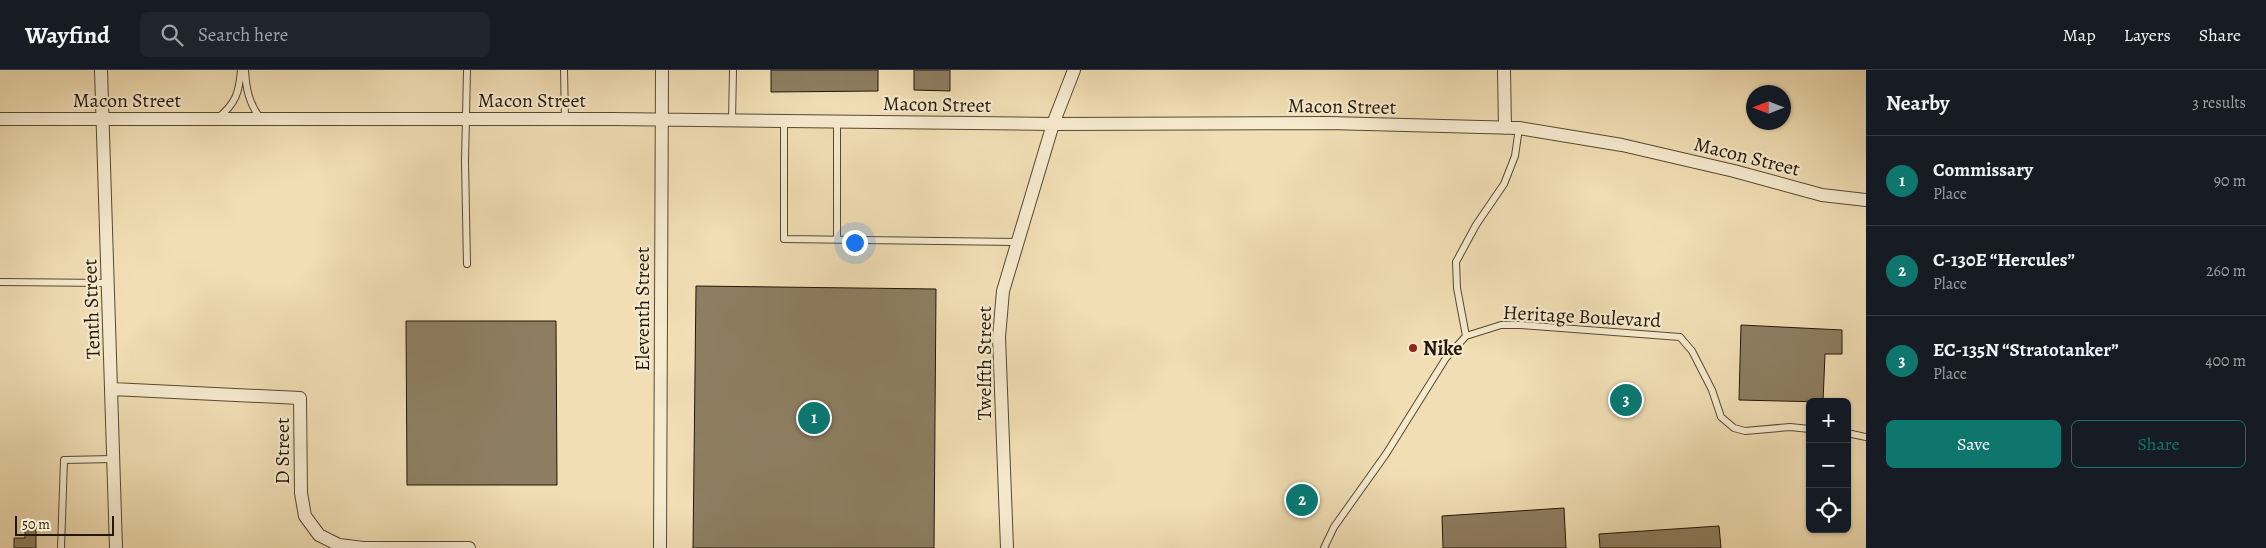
<!DOCTYPE html>
<meta charset="utf-8">
<style>
:root{--surface:#171b24;--page:#20242c;--text:#f1f3f6;--muted:#9ea1a6;--line:#363941;--accent:#0f766e}
body{margin:0;font-family:Alegreya,serif;background:var(--page);color:var(--text)}
.controls{position:absolute;right:15px;bottom:15px;display:grid;overflow:hidden;border-radius:8px;box-shadow:0 1px 4px #0004}
.controls button{width:45px;height:45px;display:grid;place-items:center;padding:0;border:0;border-bottom:1px solid var(--line);background:var(--surface);color:var(--text);font:25px sans-serif}
.compass{position:absolute;left:1746px;top:15px;width:45px;height:45px;border-radius:50%;background:var(--surface);box-shadow:0 1px 4px #0004;rotate:270deg}
.scale{position:absolute;left:15px;bottom:12px;width:99px;box-sizing:border-box;padding-left:5px;border:2px solid #231708;border-top:0;font-size:14px;line-height:18px;white-space:nowrap;color:#231708;-webkit-text-stroke:4px #f6eace;paint-order:stroke}
.you{position:absolute;left:854px;top:172px;width:18px;height:18px;margin:-12px;border:4px solid #fff;border-radius:50%;background:#1a73e8;box-shadow:0 0 0 8px #1a73e833}
.badge{display:grid;place-items:center;width:32px;height:32px;border-radius:50%;background:var(--accent);color:#fff;font-size:16px;font-weight:700}
.pin{position:absolute;translate:-50% -50%;border:2px solid #fff;box-shadow:0 1px 5px #0006}
.list{margin:0;padding:0;list-style:none}
h2{display:flex;justify-content:space-between;align-items:center;height:65px;margin:0;padding:0 20px;font-size:21px}
h2 small{font-size:16px;font-weight:400;color:var(--muted)}
.list li{display:grid;grid-template-columns:32px 1fr auto;gap:15px;align-items:center;box-sizing:border-box;height:90px;padding:0 20px;border-top:1px solid var(--line)}
.list b{display:block;font-size:19px;white-space:nowrap}
.list p{margin:0;font-size:16px;white-space:nowrap;color:var(--muted)}
.list em{font-size:16px;font-style:normal;color:var(--muted)}
.actions{display:flex;gap:10px;padding:15px 20px}
.actions a{flex:1;padding:11px 0;border:1px solid var(--accent);border-radius:8px;text-align:center;font-size:18px;color:var(--accent)}
.actions .main{background:var(--accent);color:#fff}
.icon{flex:none;width:28px;height:28px;fill:none;stroke:currentColor;stroke-width:2;stroke-linecap:round;stroke-linejoin:round}
.map{position:relative;flex:none;width:1866px;height:478px;overflow:hidden}
header{display:flex;align-items:center;gap:30px;box-sizing:border-box;height:70px;padding:0 25px;background:var(--surface);border-bottom:1px solid var(--line)}
header strong{font-size:24px}
nav{display:flex;gap:28px;margin-inline-start:auto;font-size:18px}
.search{width:350px;height:45px;background:var(--page);display:flex;align-items:center;gap:12px;box-sizing:border-box;padding:0 18px;border-radius:8px;color:var(--muted);font-size:19px}
main{display:flex}
aside{flex:1;background:var(--surface)}
.map>svg:first-child{display:block}
.building{fill:#8e7e61;stroke:#231708}
.lines{fill:none;stroke-linecap:round;stroke-linejoin:round}
.service-casing{stroke:#564933;stroke-width:8}
.minor-casing{stroke:#564933;stroke-width:14}
.service{stroke:#f6eace;stroke-width:6}
.minor{stroke:#f6eace;stroke-width:12}
.poi-dot{fill:#8f2418;stroke:#f6eace;stroke-width:2}
.labels{text-anchor:middle;stroke-width:4.5;stroke-linejoin:round;paint-order:stroke}
.street-label{font-size:20px;fill:#231708;stroke:#f6eace}
.poi-label{font-size:20px;font-weight:bold;fill:#231708;stroke:#f6eace;text-anchor:start}
</style>
<header>
<strong>Wayfind</strong>
<div class="search"><svg class="icon" aria-label="search" viewBox="0 0 24 24"><circle cx="10" cy="10" r="6"/><path d="M15 15l6 6"/></svg>Search here</div>
<nav><a>Map</a><a>Layers</a><a>Share</a></nav>
</header>
<main>
<div class="map">
<svg width="1866" height="478" viewBox="0 0 1866 478">
<rect width="100%" height="100%" fill="#f1deb4"/>
<filter id="stains"><feTurbulence type="fractalNoise" baseFrequency=".004" numOctaves="4"/><feColorMatrix values="0 0 0 0 .2 0 0 0 0 .09 0 0 0 0 .02 0 0 0 .5 -.17"/></filter>
<radialGradient id="worn" r=".72"><stop offset=".6" stop-color="#630" stop-opacity="0"/><stop offset="1" stop-color="#630" stop-opacity=".3"/></radialGradient>
<path class="building" d="M 771,0 L 878,0 L 878,21 L 771,22 Z
M 914,0 L 950,0 L 950,21 L 914,20 Z
M 696,216 L 936,219 L 934,478 L 693,478 Z
M 406,251 L 556,251 L 557,415 L 407,415 Z
M 1741,255 L 1842,260 L 1842,284 L 1825,284 L 1823,332 L 1739,330 Z
M 1564,438 L 1566,478 L 1443,478 L 1442,446 Z
M 25,456 L 36,456 L 36,478 L 14,478 L 14,468 L 25,468 Z
M 1719,456 L 1721,478 L 1600,478 L 1599,464 Z"/>
<g class="lines">
<defs>
<path id="service" d="M 245,0 C 246,19 249,33 260,48
M 564,0 L 565,50
M 218,48 C 236,33 239,23 241,0
M 732,50 L 733,0
M 784,51 L 784,169 L 1017,172
M 837,170 L 837,52
M 467,194 L 465,92 L 467,0
M 0,212 L 109,213
M 1466,266 L 1457,218 L 1456,192 L 1476,155 L 1504,114 L 1515,86 L 1519,58
M 1847,363 L 1866,367
M 61,478 L 64,390 L 114,389
M 1324,478 L 1334,457 L 1386,384 L 1446,288 L 1466,266 L 1501,255 L 1521,255 L 1680,267 L 1692,281 L 1712,320 L 1721,347 L 1734,358 L 1745,361 L 1790,357 L 1810,359"/>
<path id="minor" d="M 101,0 L 116,478
M 1504,0 L 1505,58
M 0,49 L 613,49 L 1053,54 L 1329,53 L 1519,58 L 1622,75 L 1734,101 L 1822,125 L 1866,130
M 112,319 L 300,328 L 301,423 L 305,446 L 319,465 L 339,475 L 363,478 L 469,478
M 660,478 L 662,0
M 1007,478 L 999,267 L 1003,221 L 1053,54 L 1074,0"/>
</defs>
<use href="#service" class="service-casing"/>
<use href="#minor" class="minor-casing"/>
<use href="#service" class="service"/>
<use href="#minor" class="minor"/>
</g>
<circle class="poi-dot" cx="1413" cy="278" r="5"/>
<g class="labels">
<g class="street-label">
<text x="127" y="37">Macon Street</text>
<text x="532" y="37">Macon Street</text>
<text transform="translate(937 34) rotate(1)" y="7">Macon Street</text>
<text transform="translate(1342 36) rotate(1)" y="7">Macon Street</text>
<text transform="translate(1747 86) rotate(14)" y="7">Macon Street</text>
<text transform="translate(91 239) rotate(-92)" y="7">Tenth Street</text>
<text transform="translate(642 239) rotate(-90)" y="7">Eleventh Street</text>
<text transform="translate(1582 246) rotate(3)" y="7">Heritage Boulevard</text>
<text transform="translate(984 293) rotate(-90)" y="7">Twelfth Street</text>
<text transform="translate(282 381) rotate(-90)" y="7">D Street</text>
</g>
<g class="poi-label">
<text x="1423" y="285">Nike</text>
</g>
</g>
<rect width="100%" height="100%" filter="url(#stains)"/>
<rect width="100%" height="100%" fill="url(#worn)"/>
</svg>
<div class="controls">
<button>+</button>
<button>−</button>
<button><svg class="icon" aria-label="locate" viewBox="0 0 24 24"><circle cx="12" cy="12" r="6"/><path d="M12 2v4M12 18v4M2 12h4M18 12h4"/></svg></button>
</div>
<svg class="compass" viewBox="-18 -18 36 36"><path d="M0-13l5 13h-10z" fill="#e53935"/><path d="M0 13l5-13h-10z" fill="#9ea1a6"/></svg>
<div class="scale">50 m</div>
<div class="you"></div>
<div class="pin badge" style="left:814px;top:348px">1</div>
<div class="pin badge" style="left:1302px;top:430px">2</div>
<div class="pin badge" style="left:1626px;top:330px">3</div>
</div>
<aside>
<h2>Nearby<small>3 results</small></h2>
<ul class="list">
<li><span class="badge">1</span><div><b>Commissary</b><p>Place</p></div><em>90 m</em></li>
<li><span class="badge">2</span><div><b>C-130E “Hercules”</b><p>Place</p></div><em>260 m</em></li>
<li><span class="badge">3</span><div><b>EC-135N “Stratotanker”</b><p>Place</p></div><em>400 m</em></li>
</ul>
<div class="actions"><a class="main">Save</a><a>Share</a></div>
</aside>
</main>
